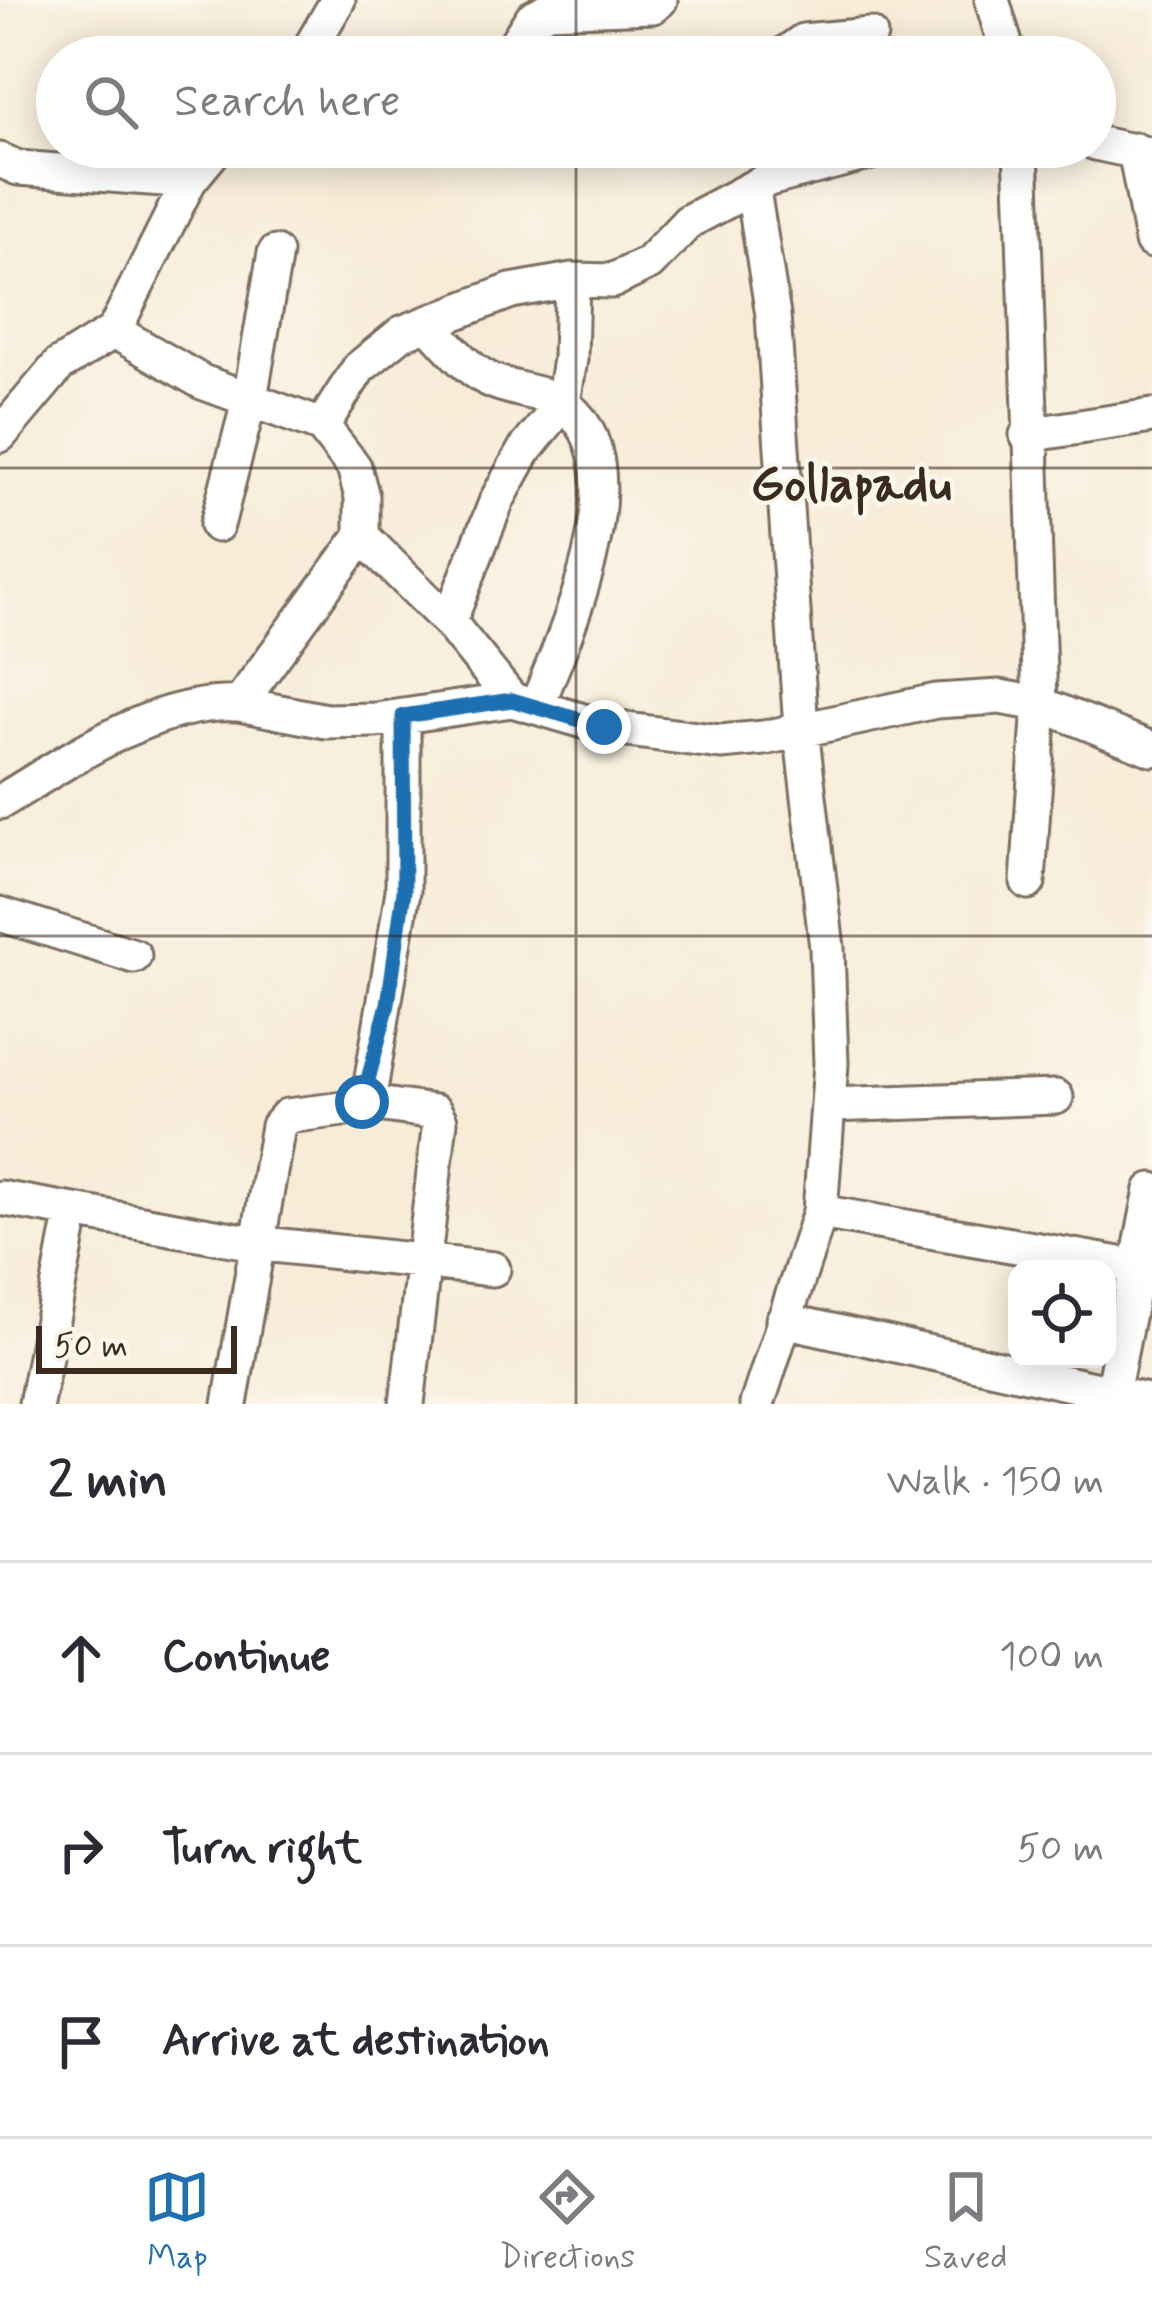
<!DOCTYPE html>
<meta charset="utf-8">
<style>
:root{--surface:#fff;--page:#f2f2f3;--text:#2b2b33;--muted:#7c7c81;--line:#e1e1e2;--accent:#1f6fb2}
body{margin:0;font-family:Mynerve,sans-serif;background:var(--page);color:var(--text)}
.controls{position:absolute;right:36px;bottom:36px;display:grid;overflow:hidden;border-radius:24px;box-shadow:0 6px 30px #0003}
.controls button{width:108px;height:108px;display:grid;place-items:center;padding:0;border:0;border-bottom:3px solid var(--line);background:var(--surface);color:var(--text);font:60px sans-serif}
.scale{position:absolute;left:36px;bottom:30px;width:201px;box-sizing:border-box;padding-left:12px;border:6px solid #3b2a1e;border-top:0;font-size:33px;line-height:42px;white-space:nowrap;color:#3b2a1e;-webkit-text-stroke:9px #fbf7ec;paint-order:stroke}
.stop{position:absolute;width:36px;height:36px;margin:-27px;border:9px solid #1f6fb2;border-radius:50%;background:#fff}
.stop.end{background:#1f6fb2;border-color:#fff;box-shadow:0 3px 12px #0008}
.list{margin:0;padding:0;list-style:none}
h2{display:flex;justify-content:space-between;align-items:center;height:156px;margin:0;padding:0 48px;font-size:51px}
h2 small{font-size:39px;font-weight:400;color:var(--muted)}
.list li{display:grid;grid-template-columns:78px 1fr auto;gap:36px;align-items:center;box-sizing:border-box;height:192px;padding:0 48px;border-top:3px solid var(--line)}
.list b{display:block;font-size:45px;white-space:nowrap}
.list em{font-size:39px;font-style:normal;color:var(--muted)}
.icon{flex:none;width:66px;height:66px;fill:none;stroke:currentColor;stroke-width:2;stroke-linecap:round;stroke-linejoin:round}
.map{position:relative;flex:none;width:1152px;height:1404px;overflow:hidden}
.search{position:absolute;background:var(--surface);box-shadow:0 6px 30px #0003;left:36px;right:36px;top:36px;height:132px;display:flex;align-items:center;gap:30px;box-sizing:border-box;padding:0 42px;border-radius:66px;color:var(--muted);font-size:45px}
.sheet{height:732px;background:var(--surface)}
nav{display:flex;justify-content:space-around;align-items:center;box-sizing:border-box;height:168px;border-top:3px solid var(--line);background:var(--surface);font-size:33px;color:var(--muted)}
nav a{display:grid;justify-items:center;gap:6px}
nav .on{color:var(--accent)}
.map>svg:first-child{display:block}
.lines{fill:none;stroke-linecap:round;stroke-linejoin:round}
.minor-casing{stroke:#7d6e5f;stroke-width:39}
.minor{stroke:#fff;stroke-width:33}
.route{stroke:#1f6fb2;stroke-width:15}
.grid{fill:none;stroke:#3b2a1e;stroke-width:3;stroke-opacity:0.55}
.labels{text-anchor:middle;stroke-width:9;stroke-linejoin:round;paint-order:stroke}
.quarter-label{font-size:51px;font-weight:bold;fill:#3b2a1e;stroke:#fbf7ec}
</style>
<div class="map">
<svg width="1152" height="1404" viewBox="0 0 1152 1404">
<rect width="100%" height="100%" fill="#fbf7ec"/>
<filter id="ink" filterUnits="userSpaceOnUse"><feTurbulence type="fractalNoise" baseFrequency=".00833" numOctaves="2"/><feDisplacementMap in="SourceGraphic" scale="24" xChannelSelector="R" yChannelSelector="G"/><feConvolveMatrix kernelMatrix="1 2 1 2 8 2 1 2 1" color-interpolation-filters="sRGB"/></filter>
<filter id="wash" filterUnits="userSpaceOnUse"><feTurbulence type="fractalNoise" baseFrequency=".004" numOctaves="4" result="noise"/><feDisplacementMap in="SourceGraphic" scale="48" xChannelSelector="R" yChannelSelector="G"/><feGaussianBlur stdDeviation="2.7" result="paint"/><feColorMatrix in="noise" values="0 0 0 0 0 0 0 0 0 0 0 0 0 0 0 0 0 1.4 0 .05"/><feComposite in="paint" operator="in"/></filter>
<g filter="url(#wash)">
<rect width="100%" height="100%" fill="#f7ecd8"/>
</g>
<g filter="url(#ink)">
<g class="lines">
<defs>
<path id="minor" d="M 992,0 L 1009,57
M 305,57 L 338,0
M 507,57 L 532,18 L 548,10 L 653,6 L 660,0
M 781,57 L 803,41 L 870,35
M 1095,143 L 1152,155
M 1021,147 L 1040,704 L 1028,882
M 1135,150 L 1152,241
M 0,160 L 18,168 L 189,181
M 753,190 L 773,315 L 801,729 L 827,948 L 831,1064 L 820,1212 L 757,1404
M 427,323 C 445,341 464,367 488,379 C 511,391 547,391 567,407 C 642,467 565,635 537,705
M 322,426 L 359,368 L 402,333 L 511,291 L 572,280 L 612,281 L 649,263 L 689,221 L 769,179 L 891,147
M 0,435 L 59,365 L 114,331 L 189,181 L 217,147
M 1027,435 L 1152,416
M 217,525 L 250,398 L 275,253
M 362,536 L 449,622 L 512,700
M 449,622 L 497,500 L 524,451 L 563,403 L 570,359 L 572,280
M 239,704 L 326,721 L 376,720 L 512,700 L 604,727 L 721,742 L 764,738 L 936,701 L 1000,697 L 1040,704 L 1152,749
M 0,802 C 71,760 153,699 239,704 L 362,536 L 362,497 L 354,467 L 322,426 L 202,382 L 114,331
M 0,914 L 134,956
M 362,1102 L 435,1112 L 440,1121 L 407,1404
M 830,1105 L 1056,1097
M 0,1198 L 255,1243 L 493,1269
M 820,1212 L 1137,1267
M 783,1320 L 1152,1402
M 36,1404 L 72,1215
M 230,1404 L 278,1126 L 287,1116 L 352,1108 L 370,1090 L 403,891 L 403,716
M 1110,1404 L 1152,1190"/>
</defs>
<use href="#minor" class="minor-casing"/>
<use href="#minor" class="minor"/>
</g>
</g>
<g class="lines" filter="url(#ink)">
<path class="route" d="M 362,1102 L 388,1004 L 404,891 L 403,716 L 512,700 L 604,727"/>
</g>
<path class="grid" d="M 576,0 L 576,57M 576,147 L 576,1404M 0,468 L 1152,468M 0,936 L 1152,936"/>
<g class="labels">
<g class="quarter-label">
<text x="851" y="500">Gollapadu</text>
</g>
</g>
</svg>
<div class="controls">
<button><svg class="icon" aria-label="locate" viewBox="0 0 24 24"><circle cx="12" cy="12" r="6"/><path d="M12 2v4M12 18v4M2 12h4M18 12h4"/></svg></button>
</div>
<div class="scale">50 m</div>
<div class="stop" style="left:362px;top:1102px"></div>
<div class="stop end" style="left:604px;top:727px"></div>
<div class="search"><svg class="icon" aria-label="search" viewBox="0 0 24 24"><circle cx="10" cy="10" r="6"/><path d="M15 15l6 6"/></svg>Search here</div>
</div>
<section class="sheet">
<h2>2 min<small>Walk · 150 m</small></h2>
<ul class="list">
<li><svg class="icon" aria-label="ahead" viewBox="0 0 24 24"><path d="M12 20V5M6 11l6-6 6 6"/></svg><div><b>Continue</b></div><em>100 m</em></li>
<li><svg class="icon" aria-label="right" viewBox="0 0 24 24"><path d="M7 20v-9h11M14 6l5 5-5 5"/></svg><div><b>Turn right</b></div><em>50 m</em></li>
<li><svg class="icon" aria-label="arrive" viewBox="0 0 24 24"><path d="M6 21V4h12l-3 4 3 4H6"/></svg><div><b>Arrive at destination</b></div></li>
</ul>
</section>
<nav>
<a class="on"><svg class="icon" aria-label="map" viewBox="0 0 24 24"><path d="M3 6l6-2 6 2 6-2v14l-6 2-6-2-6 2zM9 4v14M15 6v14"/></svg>Map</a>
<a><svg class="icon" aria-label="directions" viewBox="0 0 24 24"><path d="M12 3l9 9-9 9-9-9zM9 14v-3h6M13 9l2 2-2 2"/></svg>Directions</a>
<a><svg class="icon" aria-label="saved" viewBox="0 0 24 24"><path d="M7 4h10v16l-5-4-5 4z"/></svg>Saved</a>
</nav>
